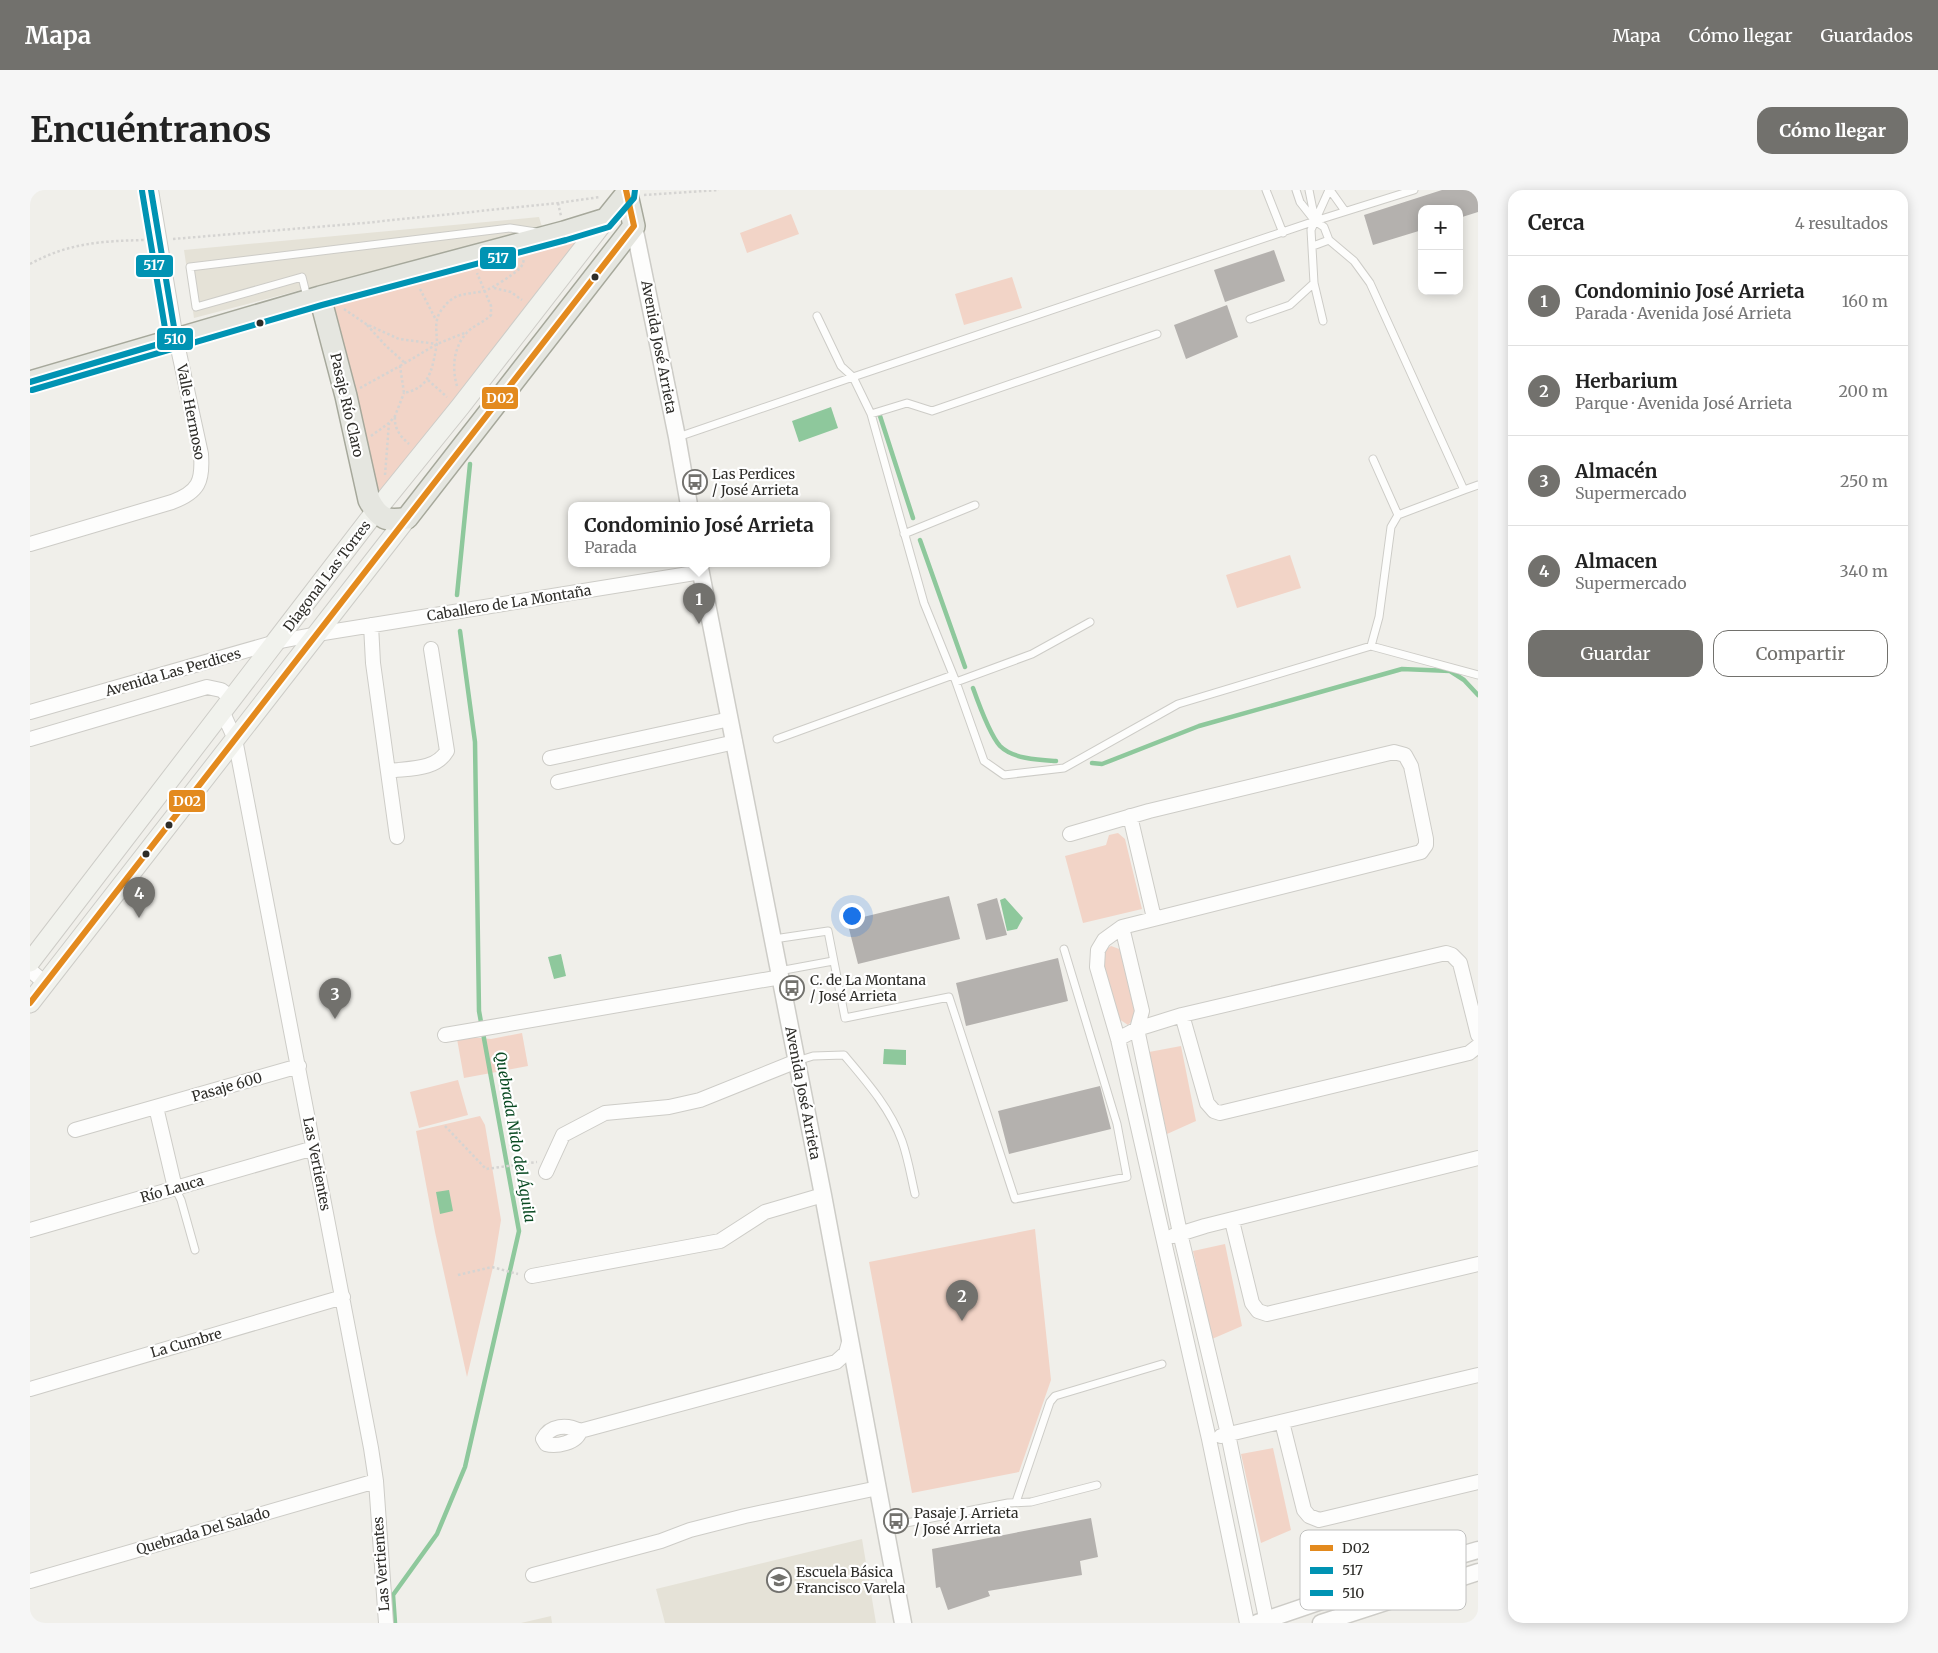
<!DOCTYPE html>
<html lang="es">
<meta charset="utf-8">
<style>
:root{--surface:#fff;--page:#f6f6f6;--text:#222;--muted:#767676;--line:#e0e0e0;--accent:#72716d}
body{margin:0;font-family:Merriweather,serif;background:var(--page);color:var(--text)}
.controls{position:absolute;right:15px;top:15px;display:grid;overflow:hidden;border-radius:10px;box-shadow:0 2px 12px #0003}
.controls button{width:45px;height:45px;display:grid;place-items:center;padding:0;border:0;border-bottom:1px solid var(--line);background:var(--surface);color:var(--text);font:25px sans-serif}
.you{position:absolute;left:821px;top:725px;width:18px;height:18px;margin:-12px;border:4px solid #fff;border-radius:50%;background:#1a73e8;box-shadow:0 0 0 8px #1a73e833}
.badge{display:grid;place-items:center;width:32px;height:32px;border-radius:50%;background:var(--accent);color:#fff;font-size:16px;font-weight:700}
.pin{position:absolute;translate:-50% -41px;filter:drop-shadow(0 1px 2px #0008)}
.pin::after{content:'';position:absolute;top:26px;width:18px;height:15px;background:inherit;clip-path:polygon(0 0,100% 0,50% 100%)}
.popup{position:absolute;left:538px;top:312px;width:262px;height:65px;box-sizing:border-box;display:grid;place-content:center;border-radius:10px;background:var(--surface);filter:drop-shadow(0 1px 4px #0005);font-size:16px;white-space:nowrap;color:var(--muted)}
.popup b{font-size:19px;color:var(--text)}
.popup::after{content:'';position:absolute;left:50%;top:100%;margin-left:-10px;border:10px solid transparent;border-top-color:var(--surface)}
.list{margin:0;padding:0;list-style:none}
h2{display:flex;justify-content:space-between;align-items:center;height:65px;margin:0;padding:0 20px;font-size:21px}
h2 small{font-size:16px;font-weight:400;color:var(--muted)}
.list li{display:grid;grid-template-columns:32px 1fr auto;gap:15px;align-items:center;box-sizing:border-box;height:90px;padding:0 20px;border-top:1px solid var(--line)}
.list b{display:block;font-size:19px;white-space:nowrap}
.list p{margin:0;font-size:16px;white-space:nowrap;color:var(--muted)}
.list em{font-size:16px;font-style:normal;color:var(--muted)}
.actions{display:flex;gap:10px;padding:15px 20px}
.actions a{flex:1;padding:11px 0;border:1px solid var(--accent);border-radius:15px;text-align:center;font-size:18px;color:var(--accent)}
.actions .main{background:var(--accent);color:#fff}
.map{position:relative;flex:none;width:1448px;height:1433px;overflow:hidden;border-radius:15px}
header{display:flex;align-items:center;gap:30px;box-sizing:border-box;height:70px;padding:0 25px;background:var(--accent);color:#fff}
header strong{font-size:24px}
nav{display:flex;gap:28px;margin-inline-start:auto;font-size:18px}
.intro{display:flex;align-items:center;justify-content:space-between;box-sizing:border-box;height:120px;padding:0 30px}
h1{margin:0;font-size:35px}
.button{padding:12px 22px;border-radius:15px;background:var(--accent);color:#fff;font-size:18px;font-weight:700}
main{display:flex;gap:30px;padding:0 30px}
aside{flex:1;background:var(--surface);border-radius:15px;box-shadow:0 2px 12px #0003}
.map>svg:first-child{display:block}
.built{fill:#e5e2d7}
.green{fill:#f2d4c7}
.water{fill:#8ec89c}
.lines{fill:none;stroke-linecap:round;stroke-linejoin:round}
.stream{stroke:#8ec89c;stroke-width:4.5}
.building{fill:#b4b1ae}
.service-casing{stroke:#cdccc7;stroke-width:9}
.minor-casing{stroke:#cdccc7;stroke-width:16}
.tertiary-casing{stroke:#cdccc7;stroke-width:19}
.secondary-casing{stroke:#cdccc7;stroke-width:21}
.primary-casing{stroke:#a6a89b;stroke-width:24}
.path{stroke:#d5d4d2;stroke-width:2.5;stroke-dasharray:2.5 2.5;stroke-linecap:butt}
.service{stroke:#fdfdfc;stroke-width:7}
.minor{stroke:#fdfdfc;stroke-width:14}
.tertiary{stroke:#fdfdfc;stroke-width:16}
.secondary{stroke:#f1f2ed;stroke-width:19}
.primary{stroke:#e5e6e0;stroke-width:21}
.bus-1-casing{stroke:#fff;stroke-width:10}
.bus-2-casing{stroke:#fff;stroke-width:10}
.bus-3-casing{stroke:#fff;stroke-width:10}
.bus-1{stroke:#e38a1e;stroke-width:6}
.bus-2{stroke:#0093b3;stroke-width:6}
.bus-3{stroke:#0093b3;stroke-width:6}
.bus-dot{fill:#2e2d29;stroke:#fff;stroke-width:2}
.labels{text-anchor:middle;stroke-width:4.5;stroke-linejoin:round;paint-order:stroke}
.street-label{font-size:14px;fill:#2e2d29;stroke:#fff}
.poi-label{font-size:14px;fill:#2e2d29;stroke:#fff;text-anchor:start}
.water-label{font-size:15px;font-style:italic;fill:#094a22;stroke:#fff}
.key{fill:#fff;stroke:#c0c0bf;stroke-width:1}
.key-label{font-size:14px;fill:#2e2d29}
.line-badge{stroke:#fff;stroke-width:2}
.badge-label{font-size:14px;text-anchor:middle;font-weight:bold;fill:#fff}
</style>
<header>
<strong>Mapa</strong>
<nav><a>Mapa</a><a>Cómo llegar</a><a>Guardados</a></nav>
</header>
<div class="intro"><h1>Encuéntranos</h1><a class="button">Cómo llegar</a></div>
<main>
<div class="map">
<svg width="1448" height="1433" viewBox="0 0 1448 1433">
<rect width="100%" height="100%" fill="#f0efea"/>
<path class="built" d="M 509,27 L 512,37 L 164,128 L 154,60 Z
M 832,1349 L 846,1433 L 635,1433 L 626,1399 Z
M 521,1426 L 522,1433 L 491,1433 Z"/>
<path class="green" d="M 761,24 L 769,44 L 717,63 L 710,43 Z
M 559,41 L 344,315 L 297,114 Z
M 982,87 L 992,118 L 934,135 L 925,104 Z
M 1260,365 L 1271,398 L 1207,418 L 1196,385 Z
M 1088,643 L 1095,649 L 1112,719 L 1053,733 L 1035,666 L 1076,655 L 1079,645 Z
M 1081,756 L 1092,760 L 1106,827 L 1098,835 L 1089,829 L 1071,775 L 1071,763 Z
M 492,843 L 498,876 L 434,888 L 427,849 L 440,847 L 461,849 Z
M 1151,856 L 1166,931 L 1137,944 L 1119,862 Z
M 428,890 L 438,925 L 389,938 L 380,902 Z
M 450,926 L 455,935 L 471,1030 L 464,1073 L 437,1187 L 405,1042 L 386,941 Z
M 1005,1039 L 1021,1190 L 989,1282 L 882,1303 L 839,1072 Z
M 1195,1054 L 1212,1136 L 1182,1149 L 1163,1061 Z
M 1243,1258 L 1261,1340 L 1231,1353 L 1211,1264 Z"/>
<path class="water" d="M 801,217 L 808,238 L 769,252 L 762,231 Z
M 975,708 L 993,728 L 987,739 L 977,741 L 970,710 Z
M 531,764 L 536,786 L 524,789 L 518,767 Z
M 854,859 L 876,860 L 876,875 L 853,874 Z
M 419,1000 L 423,1021 L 410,1024 L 406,1002 Z"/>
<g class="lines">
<path class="stream" d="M 850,226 L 883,328
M 890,350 L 935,477
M 427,405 L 440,274
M 943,498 C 948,512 960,545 970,556 C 983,569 1009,570 1026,571
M 1062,573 L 1072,574 L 1169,536 L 1372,479 L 1420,481 L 1434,490 L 1448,505
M 365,1433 L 363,1405 L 407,1344 L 435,1277 L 489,1041 L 449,821 L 445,552 L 430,441"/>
</g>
<path class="building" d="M 1412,0 L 1445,0 L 1448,10 L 1448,22 L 1429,28 L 1429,19 L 1392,19 L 1392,40 L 1343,55 L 1334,25 Z
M 1244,60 L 1255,91 L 1195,112 L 1184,80 Z
M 1197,115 L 1208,147 L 1156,169 L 1144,135 Z
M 919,706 L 930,749 L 828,774 L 817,731 Z
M 967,708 L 977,745 L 956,750 L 947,714 Z
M 1028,768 L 1038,811 L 936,836 L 926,793 Z
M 1070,896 L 1081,939 L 979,964 L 968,921 Z
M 1061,1328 L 1068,1367 L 1050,1371 L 1052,1385 L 958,1401 L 960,1406 L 918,1420 L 910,1397 L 906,1398 L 902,1359 Z"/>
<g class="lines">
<defs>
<path id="service" d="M 1236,0 L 1253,43
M 1266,0 L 1270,12 L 1285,31 L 1294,37 L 1299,50 L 1324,71 L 1340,93 L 1434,300 L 1368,325 L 1361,337 L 1349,427 L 1341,456
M 1279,0 L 1285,30
M 1300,0 L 1315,21
M 1283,56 L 1299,50
M 277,107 L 272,87 L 166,117 L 160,77 L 480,38 L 506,42
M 787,126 L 811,176 L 823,187 L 1285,31 L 1384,0
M 1220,129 L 1260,115 L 1284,93
M 1293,131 L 1284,93 L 1281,40 L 1299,0
M 841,224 L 877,213 L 902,221 L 1127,144
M 648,247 L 823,187 L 841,224 L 894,413 L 926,492 L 954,571 L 974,585 L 1034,578 L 1148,514 L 1341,456 L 1448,485
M 1343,269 L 1368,325
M 1434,300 L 1448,295
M 874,344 L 945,315
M 926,492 L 1002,464 L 1060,432
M 747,549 L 923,485
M 744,749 L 798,741 L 815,828 L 919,807 L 985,1009 L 1097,987 L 1087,934 L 1034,759
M 749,781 L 803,771
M 767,871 L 783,866 L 814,865 C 836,891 860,918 872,951 C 878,968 881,987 885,1004
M 145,998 L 151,1010 L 165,1060
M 986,1312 L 1020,1212 L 1025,1206 L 1132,1174
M 856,1337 L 978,1313 L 1001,1312 L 1067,1295"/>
<path id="minor" d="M 0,354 L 142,312 C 169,302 173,291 171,264 L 146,149 L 121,0
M 341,435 L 343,473 L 367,647
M 192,521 L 205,549 L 341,1258 L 346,1291 L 356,1433
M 0,522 L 246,452 L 287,444 L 671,382
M 0,549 L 177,497 L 191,500 L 202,508
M 520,568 L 700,529
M 358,581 C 378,578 405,581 417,561 L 401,459
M 528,592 L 705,552
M 1100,626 L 1124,728
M 1040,644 L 1119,621 L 1364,562 L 1375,565 L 1381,576 L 1396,649 L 1396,655 L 1391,662 L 1092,737 L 1074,750 L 1068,760 L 1067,777 L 1088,849 L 1179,1249 L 1217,1433
M 1092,737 L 1112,821 L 1107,839 L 1150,1043 L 1198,1244 L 1237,1433
M 0,780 L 15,793
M 1152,825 L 1177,913 L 1184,921 L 1190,923 L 1439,863 L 1448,856
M 415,845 L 751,787
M 1088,849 L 1107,839 L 1152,825 L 1416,763 L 1422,765 L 1430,773 L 1448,845
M 126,917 L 145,998
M 45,940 L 269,876
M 516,982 L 533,945 L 575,923 L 639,917 L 670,910 L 767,871
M 1202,1031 L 1222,1113 L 1228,1121 L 1237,1124 L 1448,1074
M 0,1040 L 284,958
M 1143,1046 L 1175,1036 L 1448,968
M 502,1086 L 690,1051 L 735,1022 L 793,1005
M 0,1199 L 313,1107
M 1252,1232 L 1274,1320 L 1279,1326 L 1289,1330 L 1448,1292
M 550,1241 C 547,1253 526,1257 516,1254 L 513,1249 C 520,1235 537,1234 550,1241 L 806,1172 L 816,1163 L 820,1149
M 1191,1246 L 1448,1185
M 503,1385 L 631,1351 L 660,1340 L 715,1326 L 848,1298
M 0,1391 L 346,1291"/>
<path id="tertiary" d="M 604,36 L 647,247 L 659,315
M 669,373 L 793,1005 L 873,1433
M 1227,1433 L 1400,1374 L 1448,1360
M 1291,1433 L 1448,1382"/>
<path id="secondary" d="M 0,772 L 345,322 L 430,217 L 576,29
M 0,813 L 377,328"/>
<path id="primary" d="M 290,107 L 316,206 L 339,310 C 349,329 357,332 377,328 L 604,36 L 596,0
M 0,192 L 290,107 L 534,42 L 576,29 L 597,3"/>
</defs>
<use href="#service" class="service-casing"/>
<use href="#minor" class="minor-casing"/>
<use href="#tertiary" class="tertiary-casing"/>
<use href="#secondary" class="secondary-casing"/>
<use href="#primary" class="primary-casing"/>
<path class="path" d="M 614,5 L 689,0
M 528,13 L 531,26
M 143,49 L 334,33 L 528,13 L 570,7
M 0,74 C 38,53 72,51 115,50
M 464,98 L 481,102 L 492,110
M 390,99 L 405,128
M 314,119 L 336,134 L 369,149 L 407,154
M 337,135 L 356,156 L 375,173
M 370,176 L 407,154 L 437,142
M 398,190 L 417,207
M 427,196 C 421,176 424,152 442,138 C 448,134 455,131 461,125 L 461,116 L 447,83
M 330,198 L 370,176 L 374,203 C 394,199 400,188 404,169 C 405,164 406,159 407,154 C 407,140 403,130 413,118 C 425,102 436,105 454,101 C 460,100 484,84 489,79 C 492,77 493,73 494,69
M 365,227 C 364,239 371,247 379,254
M 341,246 L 359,233
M 355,285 L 359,233 L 365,226 L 374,203
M 415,936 L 456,979 L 507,972
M 428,1085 L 462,1077 L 488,1084"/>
<use href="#service" class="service"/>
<use href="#minor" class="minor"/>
<use href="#tertiary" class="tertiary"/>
<use href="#secondary" class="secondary"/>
<use href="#primary" class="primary"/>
<defs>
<path id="bus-1" d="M 0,813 L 604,36 L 596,0"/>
<path id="bus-2" d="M 112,1 L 137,150
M 2,200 L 292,115 L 536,50 L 579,37 L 604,8 L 605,0"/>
<path id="bus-3" d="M 0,192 L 146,149 L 121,0"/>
</defs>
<use href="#bus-1" class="bus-1-casing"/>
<use href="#bus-2" class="bus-2-casing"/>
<use href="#bus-3" class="bus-3-casing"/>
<use href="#bus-1" class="bus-1"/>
<use href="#bus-2" class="bus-2"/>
<use href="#bus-3" class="bus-3"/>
</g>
<defs>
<symbol id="bus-ring" viewBox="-11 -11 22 22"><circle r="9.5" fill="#fff" stroke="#72716d" stroke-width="1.5"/><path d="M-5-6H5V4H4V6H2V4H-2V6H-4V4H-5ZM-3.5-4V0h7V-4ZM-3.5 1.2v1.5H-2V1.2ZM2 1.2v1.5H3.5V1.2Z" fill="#72716d"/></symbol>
<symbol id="school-ring" viewBox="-11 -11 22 22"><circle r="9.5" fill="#fff" stroke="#72716d" stroke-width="1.5"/><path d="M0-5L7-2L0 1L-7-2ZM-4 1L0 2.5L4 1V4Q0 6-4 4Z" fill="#72716d"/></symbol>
</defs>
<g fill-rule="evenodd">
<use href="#bus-ring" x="651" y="278" width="28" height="28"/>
<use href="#bus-ring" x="748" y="784" width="28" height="28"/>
<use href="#bus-ring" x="852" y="1317" width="28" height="28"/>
<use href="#school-ring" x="735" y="1376" width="28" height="28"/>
</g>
<g class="bus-dot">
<circle cx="565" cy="87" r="4.5"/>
<circle cx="230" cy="133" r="4.5"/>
<circle cx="139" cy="635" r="4.5"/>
<circle cx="116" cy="664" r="4.5"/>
</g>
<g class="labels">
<g class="street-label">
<text transform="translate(629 157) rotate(79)" y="5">Avenida José Arrieta</text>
<text transform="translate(317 215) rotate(77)" y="5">Pasaje Río Claro</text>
<text transform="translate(161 222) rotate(79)" y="5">Valle Hermoso</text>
<text transform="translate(297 386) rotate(-53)" y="5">Diagonal Las Torres</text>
<text transform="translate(479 413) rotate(-9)" y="5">Caballero de La Montaña</text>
<text transform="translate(143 482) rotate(-16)" y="5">Avenida Las Perdices</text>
<text transform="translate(197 897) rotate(-16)" y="5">Pasaje 600</text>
<text transform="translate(773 903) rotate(79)" y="5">Avenida José Arrieta</text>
<text transform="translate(287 974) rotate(79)" y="5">Las Vertientes</text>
<text transform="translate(142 999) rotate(-16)" y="5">Río Lauca</text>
<text transform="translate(156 1153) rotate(-16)" y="5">La Cumbre</text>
<text transform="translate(173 1341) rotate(-16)" y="5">Quebrada Del Salado</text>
<text transform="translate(351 1374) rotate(-94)" y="5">Las Vertientes</text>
</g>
<g class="poi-label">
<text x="682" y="289">Las Perdices<tspan x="682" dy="16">/ José Arrieta</tspan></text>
<text x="780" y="795">C. de La Montana<tspan x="780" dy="16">/ José Arrieta</tspan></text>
<text x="884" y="1328">Pasaje J. Arrieta<tspan x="884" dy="16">/ José Arrieta</tspan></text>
<text x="766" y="1387">Escuela Básica<tspan x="766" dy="16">Francisco Varela</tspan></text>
</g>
<g class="water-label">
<text transform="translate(485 947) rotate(80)" y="5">Quebrada Nido del Águila</text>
</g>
</g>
<rect x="1270" y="1340" width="166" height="80" rx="8" class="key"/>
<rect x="1280" y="1355" width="23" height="6" fill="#e38a1e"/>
<rect x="1280" y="1377" width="23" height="7" fill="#0093b3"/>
<rect x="1280" y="1400" width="23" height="6" fill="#0093b3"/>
<g class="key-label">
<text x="1312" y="1363">D02</text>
<text x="1312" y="1385">517</text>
<text x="1312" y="1408">510</text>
</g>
<g class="line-badge">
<rect x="449" y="56" width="38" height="24" rx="5" fill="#0093b3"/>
<rect x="105" y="64" width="39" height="24" rx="5" fill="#0093b3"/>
<rect x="126" y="137" width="38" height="24" rx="5" fill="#0093b3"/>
<rect x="451" y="196" width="38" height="24" rx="5" fill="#e38a1e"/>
<rect x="138" y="599" width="38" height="24" rx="5" fill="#e38a1e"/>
</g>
<g class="badge-label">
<text x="468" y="73">517</text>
<text x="124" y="80">517</text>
<text x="145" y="154">510</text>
<text x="470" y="213">D02</text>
<text x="157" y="616">D02</text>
</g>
</svg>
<div class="controls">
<button>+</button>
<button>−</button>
</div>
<div class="you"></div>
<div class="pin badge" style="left:669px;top:434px">1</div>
<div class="popup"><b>Condominio José Arrieta</b>Parada</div>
<div class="pin badge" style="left:932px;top:1131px">2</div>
<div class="pin badge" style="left:305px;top:829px">3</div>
<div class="pin badge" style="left:109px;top:728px">4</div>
</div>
<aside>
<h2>Cerca<small>4 resultados</small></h2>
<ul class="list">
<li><span class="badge">1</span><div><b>Condominio José Arrieta</b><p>Parada · Avenida José Arrieta</p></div><em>160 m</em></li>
<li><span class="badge">2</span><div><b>Herbarium</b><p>Parque · Avenida José Arrieta</p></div><em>200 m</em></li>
<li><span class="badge">3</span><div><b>Almacén</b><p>Supermercado</p></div><em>250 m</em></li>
<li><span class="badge">4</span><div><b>Almacen</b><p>Supermercado</p></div><em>340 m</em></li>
</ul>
<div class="actions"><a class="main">Guardar</a><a>Compartir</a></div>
</aside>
</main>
